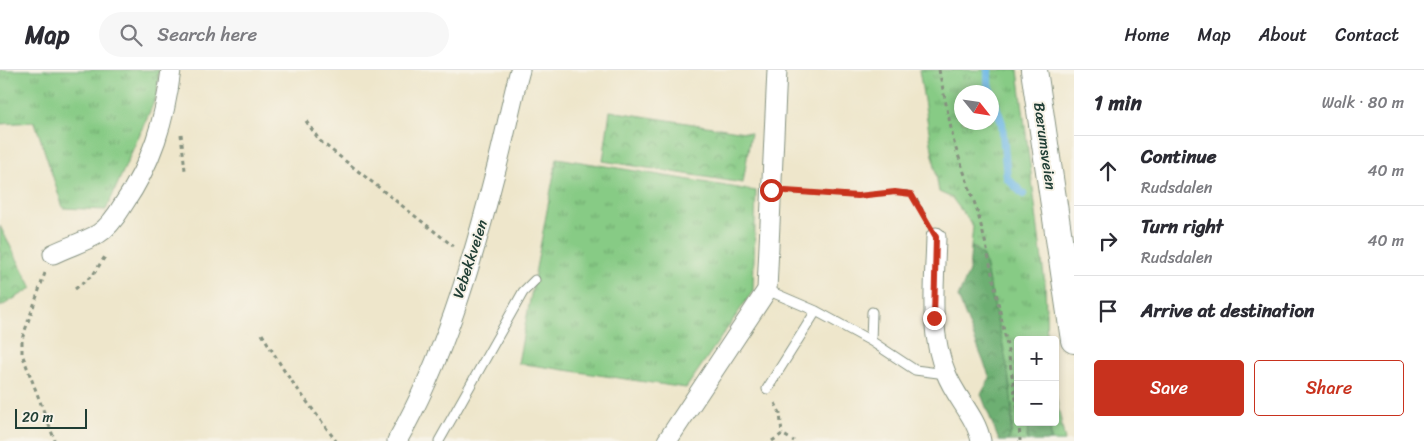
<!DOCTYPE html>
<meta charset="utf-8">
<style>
:root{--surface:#fff;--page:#f7f7f7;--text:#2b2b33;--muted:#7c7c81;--line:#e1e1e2;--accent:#c8321e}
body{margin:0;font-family:Sriracha,sans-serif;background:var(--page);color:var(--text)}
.controls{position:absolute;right:15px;bottom:15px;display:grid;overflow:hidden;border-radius:5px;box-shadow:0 2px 8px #0003}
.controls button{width:45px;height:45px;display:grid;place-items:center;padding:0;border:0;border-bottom:1px solid var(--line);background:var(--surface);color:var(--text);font:25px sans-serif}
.compass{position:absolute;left:954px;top:15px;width:45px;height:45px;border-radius:50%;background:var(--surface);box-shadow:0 2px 8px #0003;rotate:120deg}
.scale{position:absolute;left:15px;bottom:12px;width:72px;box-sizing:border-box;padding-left:5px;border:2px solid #1f3d34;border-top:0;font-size:14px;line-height:18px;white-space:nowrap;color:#1f3d34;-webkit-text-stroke:4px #f7f3e8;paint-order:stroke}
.stop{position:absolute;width:15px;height:15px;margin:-11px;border:4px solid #c8321e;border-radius:50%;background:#fff}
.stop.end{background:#c8321e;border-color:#fff;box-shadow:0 1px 5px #0008}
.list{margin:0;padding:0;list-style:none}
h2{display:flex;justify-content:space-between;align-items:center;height:65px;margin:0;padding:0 20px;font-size:21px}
h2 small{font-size:16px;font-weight:400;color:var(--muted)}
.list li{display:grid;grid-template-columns:32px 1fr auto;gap:15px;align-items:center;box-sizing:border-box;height:70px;padding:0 20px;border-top:1px solid var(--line)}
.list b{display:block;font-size:19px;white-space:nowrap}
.list p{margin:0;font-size:16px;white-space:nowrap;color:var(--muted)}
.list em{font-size:16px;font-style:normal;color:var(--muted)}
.actions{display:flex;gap:10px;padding:15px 20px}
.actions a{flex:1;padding:11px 0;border:1px solid var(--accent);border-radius:5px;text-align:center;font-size:18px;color:var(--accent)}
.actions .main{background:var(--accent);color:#fff}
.icon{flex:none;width:28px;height:28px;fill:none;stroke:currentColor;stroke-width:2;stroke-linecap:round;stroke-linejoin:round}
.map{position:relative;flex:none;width:1074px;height:371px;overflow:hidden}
header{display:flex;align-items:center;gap:30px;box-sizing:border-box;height:70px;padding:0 25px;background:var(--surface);border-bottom:1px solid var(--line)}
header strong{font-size:24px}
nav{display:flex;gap:28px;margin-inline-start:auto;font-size:18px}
.search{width:350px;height:45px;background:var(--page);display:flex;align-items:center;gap:12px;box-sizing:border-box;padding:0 18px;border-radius:28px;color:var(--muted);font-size:19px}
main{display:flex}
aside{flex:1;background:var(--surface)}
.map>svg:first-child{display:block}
.grass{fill:url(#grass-tufts);stroke:#53845c;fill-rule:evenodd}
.forest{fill:url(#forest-crowns);stroke:#467653}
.park{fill:url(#park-crowns);stroke:#53845c}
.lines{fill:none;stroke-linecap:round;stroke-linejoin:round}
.stream{stroke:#6cb7e5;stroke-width:8}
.service-casing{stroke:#869280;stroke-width:11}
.minor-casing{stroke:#869280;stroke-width:21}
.secondary-casing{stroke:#869280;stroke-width:28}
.path{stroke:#869280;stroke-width:3;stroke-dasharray:4 4;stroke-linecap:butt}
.service{stroke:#fff;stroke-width:9}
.minor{stroke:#fff;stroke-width:19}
.secondary{stroke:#fff;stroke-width:26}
.route{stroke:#c8321e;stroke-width:6}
.labels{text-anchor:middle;stroke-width:4;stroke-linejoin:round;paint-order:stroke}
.street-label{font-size:15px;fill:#1f3d34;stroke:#f7f3e8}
</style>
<header>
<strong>Map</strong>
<div class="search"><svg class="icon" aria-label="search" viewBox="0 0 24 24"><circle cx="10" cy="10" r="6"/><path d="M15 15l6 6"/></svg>Search here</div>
<nav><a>Home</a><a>Map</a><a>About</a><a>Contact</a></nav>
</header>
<main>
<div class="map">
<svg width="1074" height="371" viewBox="0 0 1074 371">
<defs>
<pattern id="grass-tufts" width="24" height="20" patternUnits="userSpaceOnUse" patternTransform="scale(1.25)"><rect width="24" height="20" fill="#87cb85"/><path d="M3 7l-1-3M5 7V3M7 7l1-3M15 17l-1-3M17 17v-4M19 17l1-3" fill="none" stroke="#6ea66e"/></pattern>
<pattern id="forest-crowns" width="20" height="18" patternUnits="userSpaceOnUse" patternTransform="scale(1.25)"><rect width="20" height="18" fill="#6daf72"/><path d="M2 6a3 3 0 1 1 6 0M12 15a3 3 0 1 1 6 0" fill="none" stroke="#59905e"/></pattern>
<pattern id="park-crowns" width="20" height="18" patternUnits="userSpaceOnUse" patternTransform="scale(1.25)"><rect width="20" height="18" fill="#87cb85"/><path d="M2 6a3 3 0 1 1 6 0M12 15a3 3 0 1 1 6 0" fill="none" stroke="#6ea66e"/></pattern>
</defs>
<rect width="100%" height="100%" fill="#f7f3e8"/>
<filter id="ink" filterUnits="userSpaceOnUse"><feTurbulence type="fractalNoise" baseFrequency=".02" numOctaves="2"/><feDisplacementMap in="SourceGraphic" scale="10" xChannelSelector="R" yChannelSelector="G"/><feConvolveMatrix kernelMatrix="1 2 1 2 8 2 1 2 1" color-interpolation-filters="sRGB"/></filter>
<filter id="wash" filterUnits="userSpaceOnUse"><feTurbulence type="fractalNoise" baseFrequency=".0096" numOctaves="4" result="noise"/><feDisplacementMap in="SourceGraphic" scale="20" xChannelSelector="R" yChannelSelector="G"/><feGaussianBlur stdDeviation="1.12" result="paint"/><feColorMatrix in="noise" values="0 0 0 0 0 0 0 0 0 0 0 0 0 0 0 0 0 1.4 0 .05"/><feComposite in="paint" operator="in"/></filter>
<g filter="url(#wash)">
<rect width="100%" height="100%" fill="#eee6cb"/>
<path class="grass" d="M 0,0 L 159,0 L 157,25 L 106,140 L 63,138 L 35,52 L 0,54 Z
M 919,0 L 1018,0 L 1045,214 L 1047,270 L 1018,270 L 1018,352 L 1028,352 L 1027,371 L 1008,371 L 1012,361 L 1013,340 L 985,193 L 975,178 L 971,177 L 973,156 L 952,128 L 939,122 ZM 962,22 L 992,22 L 992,52 L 962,52 Z
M 557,88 L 756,121 L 753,221 L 686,318 L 518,293 Z
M 1055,321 L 1065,371 L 1051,371 L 1050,352 L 1055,352 Z"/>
<path class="forest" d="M 971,177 L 982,185 L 985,193 C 992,234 1023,336 1008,371 L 999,371 L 981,324 L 990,308 L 958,227 L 969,201 Z
M 1028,352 L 1050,352 L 1051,371 L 1027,371 Z"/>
<path class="park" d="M 610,41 L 751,63 L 743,113 L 603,91 Z
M 0,156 L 32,218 L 0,237 Z"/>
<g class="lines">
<path class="stream" d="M 988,0 L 988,14 L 1002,53 L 1007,108 L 1023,124"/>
</g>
</g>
<g filter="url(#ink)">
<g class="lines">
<defs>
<path id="service" d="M 767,220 L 816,241 L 871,271 L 915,300 L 946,304
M 871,271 L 872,242
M 767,319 L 816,241
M 439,371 L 523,222 L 535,210"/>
<path id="minor" d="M 936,167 C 935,212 928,261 946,303 C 955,327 976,346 981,371
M 53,184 C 67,177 84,172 98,164 C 108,158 117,145 123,135 C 152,93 165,50 171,0
M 397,371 C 443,290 471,197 494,107 C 504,72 510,36 520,0
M 667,371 L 767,220 L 777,0"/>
<path id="secondary" d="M 1034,0 L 1074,270"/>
</defs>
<use href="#service" class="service-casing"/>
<use href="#minor" class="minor-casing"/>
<use href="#secondary" class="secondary-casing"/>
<path class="path" d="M 939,0 L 954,73 L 977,140 L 986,175 L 1007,275 L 1018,342
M 306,51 L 320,71 L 453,176
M 181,64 L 185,100
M 792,122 L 858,126 L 907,122 L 916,128 L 927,150
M 45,203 L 22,269 L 22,284 L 55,371
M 75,219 L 93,205 L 106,185
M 262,264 L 285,302 L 336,371
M 775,333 L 780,343 L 782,364
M 1019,352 L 1020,371
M 772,371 L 782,364 L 794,371"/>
<use href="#service" class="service"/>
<use href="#minor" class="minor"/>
<use href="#secondary" class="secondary"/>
</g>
</g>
<g class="lines" filter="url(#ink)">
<path class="route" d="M 771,120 L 858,126 L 895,122 L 911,124 L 936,167 L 934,248"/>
</g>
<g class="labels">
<g class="street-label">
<text transform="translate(1045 76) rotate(82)" y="5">Bærumsveien</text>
<text transform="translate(470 189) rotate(-72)" y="5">Vebekkveien</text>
</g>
</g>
</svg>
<div class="controls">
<button>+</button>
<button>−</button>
</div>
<svg class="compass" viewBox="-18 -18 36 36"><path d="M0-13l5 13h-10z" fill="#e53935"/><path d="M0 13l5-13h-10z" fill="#7c7c81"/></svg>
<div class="scale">20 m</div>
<div class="stop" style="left:771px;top:120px"></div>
<div class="stop end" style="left:934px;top:248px"></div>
</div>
<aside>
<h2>1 min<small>Walk · 80 m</small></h2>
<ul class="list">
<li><svg class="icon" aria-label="ahead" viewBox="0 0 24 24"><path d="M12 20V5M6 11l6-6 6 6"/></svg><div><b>Continue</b><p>Rudsdalen</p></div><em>40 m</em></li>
<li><svg class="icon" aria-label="right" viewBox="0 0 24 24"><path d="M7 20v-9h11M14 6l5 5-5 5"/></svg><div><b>Turn right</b><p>Rudsdalen</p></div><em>40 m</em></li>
<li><svg class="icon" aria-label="arrive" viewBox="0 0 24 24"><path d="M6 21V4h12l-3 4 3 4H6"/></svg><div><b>Arrive at destination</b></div></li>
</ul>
<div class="actions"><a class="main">Save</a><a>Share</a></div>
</aside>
</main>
